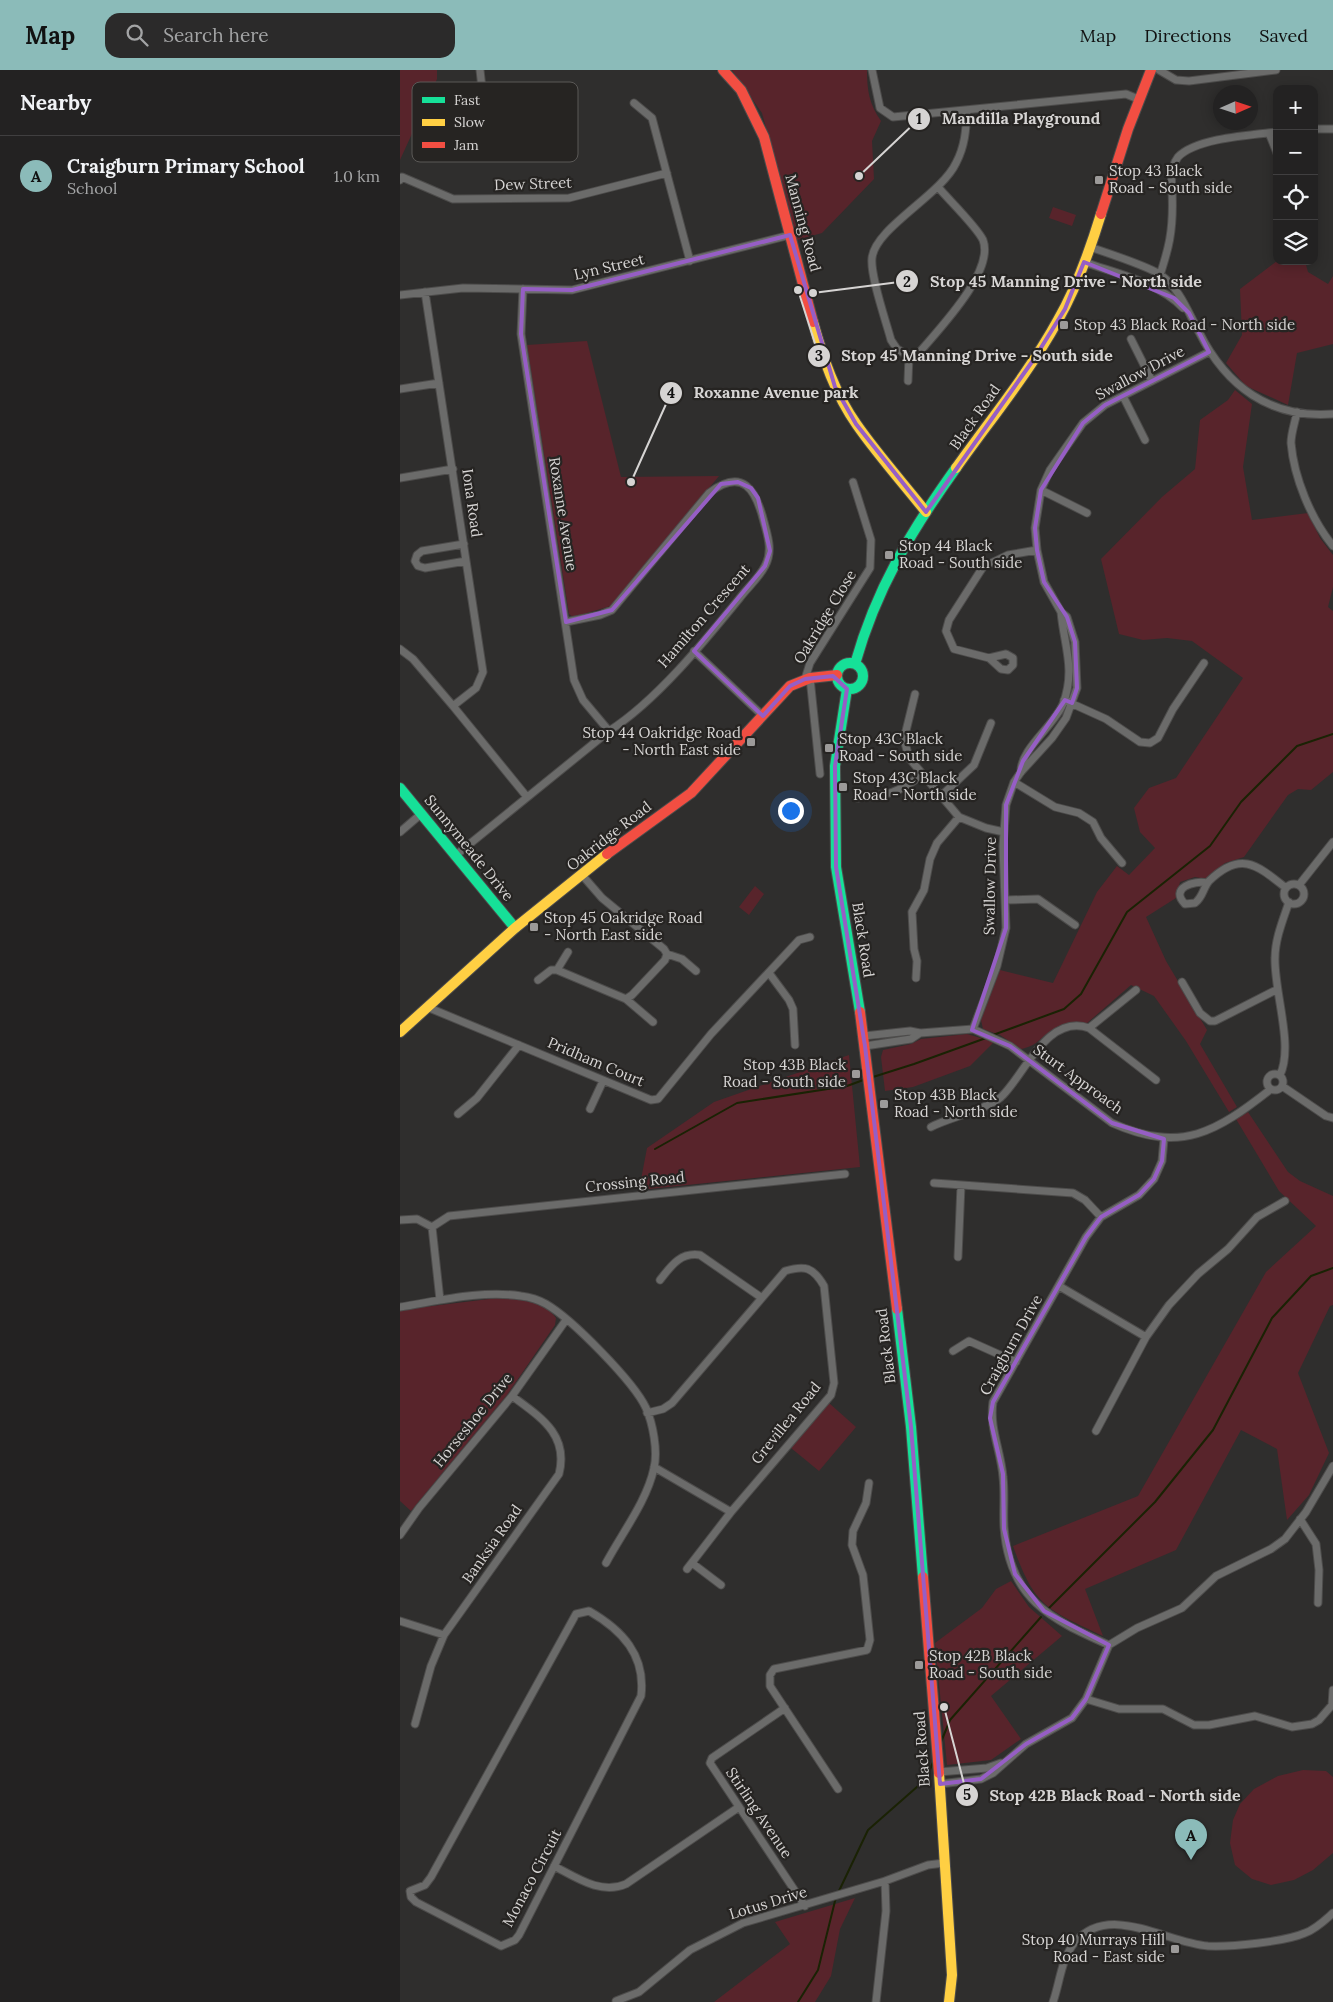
<!DOCTYPE html>
<meta charset="utf-8">
<style>
:root{--surface:#232222;--page:#2b2a2a;--text:#f1f3f6;--muted:#a3a4a5;--line:#403f40;--accent:#8bbbb9}
body{margin:0;font-family:Lora,serif;background:var(--page);color:var(--text)}
.controls{position:absolute;right:15px;top:15px;display:grid;overflow:hidden;border-radius:10px;box-shadow:0 2px 12px #0003}
.controls button{width:45px;height:45px;display:grid;place-items:center;padding:0;border:0;border-bottom:1px solid var(--line);background:var(--surface);color:var(--text);font:25px sans-serif}
.compass{position:absolute;left:813px;top:15px;width:45px;height:45px;border-radius:50%;background:var(--surface);box-shadow:0 2px 12px #0003;rotate:87deg}
.you{position:absolute;left:390px;top:740px;width:18px;height:18px;margin:-12px;border:4px solid #fff;border-radius:50%;background:#1a73e8;box-shadow:0 0 0 8px #1a73e833}
.badge{display:grid;place-items:center;width:32px;height:32px;border-radius:50%;background:var(--accent);color:#111;font-size:16px;font-weight:700}
.pin{position:absolute;translate:-50% -41px;filter:drop-shadow(0 1px 2px #0008)}
.pin::after{content:'';position:absolute;top:26px;width:18px;height:15px;background:inherit;clip-path:polygon(0 0,100% 0,50% 100%)}
.list{margin:0;padding:0;list-style:none}
h2{display:flex;justify-content:space-between;align-items:center;height:65px;margin:0;padding:0 20px;font-size:21px}
h2 small{font-size:16px;font-weight:400;color:var(--muted)}
.list li{display:grid;grid-template-columns:32px 1fr auto;gap:15px;align-items:center;box-sizing:border-box;height:80px;padding:0 20px;border-top:1px solid var(--line)}
.list b{display:block;font-size:19px;white-space:nowrap}
.list p{margin:0;font-size:16px;white-space:nowrap;color:var(--muted)}
.list em{font-size:16px;font-style:normal;color:var(--muted)}
.icon{flex:none;width:28px;height:28px;fill:none;stroke:currentColor;stroke-width:2;stroke-linecap:round;stroke-linejoin:round}
.map{position:relative;flex:none;width:933px;height:1932px;overflow:hidden}
header{display:flex;align-items:center;gap:30px;box-sizing:border-box;height:70px;padding:0 25px;background:var(--accent);color:#111}
header strong{font-size:24px}
nav{display:flex;gap:28px;margin-inline-start:auto;font-size:18px}
.search{width:350px;height:45px;background:var(--page);display:flex;align-items:center;gap:12px;box-sizing:border-box;padding:0 18px;border-radius:15px;color:var(--muted);font-size:19px}
main{display:flex}
aside{flex:1;background:var(--surface)}
.map>svg:first-child{display:block}
.green{fill:#58242b}
.lines{fill:none;stroke-linecap:round;stroke-linejoin:round}
.stream{stroke:#1a2204;stroke-width:2}
.street-casing{stroke:#4d4c4b;stroke-width:9}
.fast-casing{stroke:#4d4c4b;stroke-width:12}
.slow-casing{stroke:#4d4c4b;stroke-width:12}
.jam-casing{stroke:#4d4c4b;stroke-width:12}
.street{stroke:#6b6b6a;stroke-width:7}
.fast{stroke:#16e098;stroke-width:10}
.slow{stroke:#ffcf43;stroke-width:10}
.jam{stroke:#f24e42;stroke-width:10}
.marked{fill:none;stroke:#965ec5;stroke-width:4;stroke-linejoin:round}
.poi-dot{fill:#9c9a99;stroke:#262422;stroke-width:2}
.labels{text-anchor:middle;stroke-width:4.5;stroke-linejoin:round;paint-order:stroke}
.poi-label{font-size:15px;fill:#d6d4d3;stroke:#262422;text-anchor:start}
.street-label{font-size:15px;fill:#d6d4d3;stroke:#262422}
.key{fill:#262422;stroke:#5b5957;stroke-width:1}
.key-label{font-size:14px;fill:#d6d4d3}
.leader{fill:none;stroke:#d6d4d3;stroke-width:2}
.callout-dot{fill:#d6d4d3;stroke:#262422;stroke-width:2}
.mark-label{font-size:15px;text-anchor:middle;font-weight:bold;fill:#111}
.callout-label{font-size:16px;text-anchor:middle;font-weight:bold;fill:#d6d4d3;stroke:#262422;stroke-width:4.5;stroke-linejoin:round;paint-order:stroke}
</style>
<header>
<strong>Map</strong>
<div class="search"><svg class="icon" aria-label="search" viewBox="0 0 24 24"><circle cx="10" cy="10" r="6"/><path d="M15 15l6 6"/></svg>Search here</div>
<nav><a>Map</a><a>Directions</a><a>Saved</a></nav>
</header>
<main>
<aside>
<h2>Nearby<small></small></h2>
<ul class="list">
<li><span class="badge">A</span><div><b>Craigburn Primary School</b><p>School</p></div><em>1.0 km</em></li>
</ul>
</aside>
<div class="map">
<svg width="933" height="1932" viewBox="0 0 933 1932">
<rect width="100%" height="100%" fill="#2f2e2d"/>
<path class="green" d="M 0,0 L 37,0 L 37,9 L 0,90 Z
M 332,0 L 467,0 C 467,20 469,34 481,51 L 472,71 L 474,109 L 422,163 L 397,170 L 362,43 Z
M 653,137 L 676,145 L 672,156 L 649,148 Z
M 877,191 L 905,191 L 908,202 L 928,214 L 933,206 L 933,274 L 897,283 L 888,335 L 846,316 L 826,293 L 842,265 L 840,219 Z
M 187,271 L 221,407 L 319,406 L 211,536 L 173,547 L 169,544 L 127,275 Z
M 835,320 L 852,334 L 843,397 L 852,450 L 908,443 L 920,468 L 933,485 L 933,517 L 928,537 L 933,541 L 933,702 L 911,720 L 898,719 L 888,725 L 844,787 L 825,793 L 806,809 L 795,807 L 780,812 L 776,828 L 746,847 L 766,891 L 807,960 L 800,974 L 837,1037 L 829,1042 L 786,971 L 754,926 L 731,915 L 686,954 C 674,952 658,956 648,963 C 637,971 636,976 621,979 L 600,965 L 583,959 L 581,950 L 600,900 L 653,913 L 697,822 L 717,796 L 729,805 L 755,778 L 740,762 L 734,738 L 749,718 L 776,708 L 843,608 L 792,571 L 767,568 L 743,570 L 719,564 L 701,489 L 762,427 L 795,399 L 800,350 L 828,330 Z
M 355,816 L 364,824 L 349,845 L 339,837 Z
M 567,964 L 594,972 L 570,996 L 513,1017 L 485,1021 L 481,987 L 483,980 L 511,974 L 521,969 Z
M 449,985 L 460,1097 L 239,1120 L 247,1078 L 314,1032 Z
M 848,1042 L 888,1102 L 900,1111 L 933,1126 L 933,1235 L 930,1236 L 898,1303 L 929,1383 L 909,1425 L 887,1450 L 877,1379 L 841,1360 L 776,1480 L 685,1519 L 703,1566 C 647,1539 635,1538 613,1476 L 738,1426 L 866,1202 L 916,1156 L 879,1121 L 836,1049 Z
M 97,1228 C 116,1229 144,1230 156,1248 L 155,1255 L 107,1325 L 11,1441 L 0,1431 L 0,1240 Z
M 429,1333 L 456,1357 L 419,1401 L 391,1378 Z
M 611,1511 L 629,1537 L 662,1566 L 591,1626 L 621,1669 L 591,1690 L 547,1695 L 535,1573 L 582,1538 L 596,1519 Z
M 903,1700 L 926,1701 L 933,1707 L 933,1783 L 913,1800 L 894,1810 L 871,1815 L 852,1809 L 835,1795 L 830,1773 L 833,1750 L 840,1734 L 854,1719 L 878,1706 Z
M 455,1828 L 440,1859 L 431,1906 L 415,1932 L 314,1932 L 390,1874 L 375,1852 Z"/>
<g class="lines">
<path class="stream" d="M 593,965 L 664,939 L 681,924 L 727,842 L 810,776 L 841,732 L 897,676 L 933,664
M 473,1007 L 514,994 L 586,968
M 255,1079 L 337,1033 L 447,1016 L 466,1009
M 649,1538 L 755,1432 L 813,1360 L 872,1248 L 911,1206 L 933,1198
M 541,1672 L 550,1650 L 641,1547
M 438,1823 L 468,1760 L 526,1709 L 534,1690
M 398,1932 L 418,1900 L 436,1827"/>
<defs>
<path id="street" d="M 80,0 L 83,27 L 89,36
M 472,0 L 480,38 L 493,47 L 726,24 L 738,29
M 759,0 L 776,10 L 789,11 L 876,0
M 234,33 L 252,48 L 290,191
M 914,59 L 933,59
M 869,63 L 877,83
M 0,110 L 2,107 L 53,129 L 169,128 L 267,103
M 538,117 C 548,129 577,157 583,170 C 595,202 538,260 518,284 L 509,286 L 497,279 L 491,270 C 486,251 470,206 472,188 C 475,158 541,125 556,93 C 565,76 566,60 567,41
M 690,177 C 707,183 748,196 761,205 C 780,219 788,242 799,262 C 826,316 870,349 933,344
M 684,192 C 718,204 758,212 783,238
M 756,217 C 769,179 774,161 772,120 C 771,110 771,96 778,87 C 796,68 851,65 877,62
M 123,219 L 121,264 L 174,610 L 183,630 L 209,661
M 25,222 L 83,602 L 76,618 L 53,636
M 0,225 L 63,218 L 172,220 L 390,165
M 731,269 L 752,311
M 508,311 L 509,286
M 0,319 L 39,313
M 723,326 L 745,370
M 897,342 C 895,352 891,363 891,373 C 894,408 911,449 933,476
M 0,408 L 53,399
M 641,420 L 687,443
M 64,474 L 22,481 L 17,485 L 15,491 L 18,496 L 25,498 L 66,491
M 0,579 L 13,589 L 53,636 L 127,727
M 294,581 L 363,646
M 589,588 L 601,599 L 608,600 L 613,595 L 613,588 L 606,584 L 589,588 L 554,579 L 546,561 L 549,550 L 583,497 L 608,485 L 637,480
M 410,608 L 420,704
M 405,609 L 410,593 L 470,498 L 471,470 L 453,412
M 515,624 L 504,669 L 509,688 L 559,747 L 586,758 L 604,762
M 664,630 L 706,649 L 740,672 L 750,673 L 758,668 L 773,639 L 804,593
M 621,702 C 620,679 654,656 663,634 C 676,599 664,576 661,542
M 614,712 L 655,737 L 679,743 L 693,752 L 701,768 L 722,793
M 541,726 L 574,695 L 591,653
M 457,728 C 485,725 499,724 521,705
M 0,762 L 21,744
M 56,785 L 209,661 C 256,631 304,572 339,529 C 347,518 359,508 365,496 C 373,481 368,467 364,452 C 356,420 343,397 309,423 L 212,540 L 200,545 L 166,552
M 807,813 C 794,810 769,818 785,834 L 795,833 C 803,827 803,818 809,811 C 841,780 857,795 886,818
M884 824a10 10 0 1 1 20 0a10 10 0 1 1-20 0Z
M 899,815 L 933,772
M 606,830 L 638,829 L 675,855
M 267,884 L 282,889 L 296,901
M 157,900 L 168,882
M 369,903 L 389,930 L 393,939 L 395,975
M 516,908 L 517,891 L 514,879 L 512,842 L 524,820 L 530,789 L 537,773 L 559,747
M 138,910 L 151,900 L 157,900 L 226,929 L 232,925 L 265,890 L 267,884 L 264,879 L 202,828 L 182,805
M 782,912 L 800,943 L 810,951 L 815,951 L 876,920
M 226,929 L 253,952
M 27,937 L 251,1030 L 258,1029 L 311,964 L 399,870 L 410,867
M 689,958 L 736,920
M 573,959 L 597,896 L 606,858 L 603,776 L 606,735 L 614,712 L 621,702 L 652,668 L 666,648 L 677,618 L 675,572 L 667,547 L 661,542 L 644,512 L 637,480 L 635,458 L 641,420 L 650,400 L 683,353 L 705,335 L 809,282
M 464,966 L 510,961 L 520,963 L 573,959 L 610,976 L 712,1053 C 782,1084 816,1062 871,1019
M 465,976 L 511,969 L 520,963
M867 1012a8 8 0 1 1 16 0a8 8 0 1 1-16 0Z
M 880,1005 C 894,976 874,922 875,888 C 875,869 883,850 889,832
M 882,1016 L 926,1046 L 933,1048
M 190,1039 L 203,1011
M 58,1044 L 77,1028 L 119,975
M 531,1057 C 550,1047 586,1040 601,1027 C 624,1006 647,943 689,958 L 756,1010
M 534,1113 L 673,1123 L 685,1130 L 701,1147
M 0,1150 L 17,1149 L 32,1157 L 40,1230
M 32,1157 L 49,1146 L 445,1104
M 558,1187 L 561,1115
M 260,1210 C 271,1196 280,1182 300,1185 L 362,1228
M 659,1216 L 746,1267
M 0,1237 C 38,1231 82,1220 121,1226 C 129,1227 139,1230 146,1234 C 172,1249 234,1312 246,1338 C 253,1354 258,1381 254,1398 C 247,1431 222,1463 206,1493
M 553,1281 L 569,1271 L 616,1292
M 247,1343 L 263,1339 L 272,1333 L 385,1201 C 405,1195 413,1197 424,1216 L 434,1313 L 431,1325 L 331,1442 L 287,1499
M 696,1361 L 746,1267 L 769,1235 L 798,1204 L 828,1179 L 857,1147 L 885,1131
M 254,1397 L 331,1442
M 900,1449 L 916,1474 L 919,1500 L 918,1533
M 0,1465 L 19,1438 L 112,1326 L 166,1250
M 292,1493 L 321,1515
M 189,1541 C 222,1560 246,1585 241,1626 L 119,1865 L 115,1870 L 101,1876 L 16,1832 L 11,1827 L 10,1821 L 25,1815 L 31,1807 L 176,1544 Z
M 0,1551 L 44,1565
M 709,1575 C 650,1549 609,1529 604,1457 C 603,1440 605,1424 603,1407 C 601,1381 589,1358 593,1332 L 686,1167 L 701,1147 L 739,1125 L 754,1109 L 762,1091 L 764,1069
M 686,1629 L 719,1639 L 763,1639 L 794,1655 L 809,1655 L 855,1646 L 892,1657 L 912,1654 L 919,1650 L 932,1635 L 933,1620
M 385,1638 L 312,1688 L 310,1693 L 405,1836
M 15,1654 L 31,1596 L 44,1565 L 159,1404 C 169,1364 140,1347 112,1326
M 539,1702 L 587,1698 L 601,1693
M 540,1714 L 581,1709 L 593,1703 L 626,1674 L 672,1648 L 686,1629 L 709,1575 L 737,1558 L 782,1538 L 816,1506 L 871,1479 L 885,1469 L 906,1442 L 933,1396
M 438,1719 L 370,1616 L 370,1605 L 374,1599 L 467,1580 L 470,1570 L 463,1505 L 452,1475 L 453,1461 L 466,1433 L 469,1413
M 154,1796 C 177,1808 201,1825 226,1814 L 339,1737
M 216,1931 L 239,1922 L 290,1880 L 343,1853 L 485,1811 L 528,1795 L 544,1793
M 476,1932 L 486,1841 L 485,1811
M 653,1932 C 660,1912 661,1889 675,1872 C 710,1832 766,1873 808,1876 C 831,1877 884,1872 905,1863 C 916,1859 925,1850 933,1843"/>
<path id="fast" d="M437 606a13 13 0 1 1 26 0a13 13 0 1 1-26 0Z
M 455,594 C 476,519 511,461 556,398
M 447,619 L 435,696 L 436,797 L 460,942
M 0,718 L 115,858
M 497,1239 L 511,1357 L 523,1507"/>
<path id="slow" d="M 413,252 C 423,288 435,324 457,355 C 478,385 503,413 526,442
M 556,398 C 590,350 629,303 658,250 C 677,217 690,180 701,144
M 0,962 L 115,858 L 207,784
M 539,1703 L 552,1905 L 549,1932"/>
<path id="jam" d="M 323,0 L 341,20 L 364,67 L 413,252
M 701,144 L 728,59 L 751,0
M 207,784 L 291,723 L 390,616 L 410,608 L 437,605
M 460,942 L 497,1239
M 523,1507 L 539,1703"/>
</defs>
<use href="#street" class="street-casing"/>
<use href="#fast" class="fast-casing"/>
<use href="#slow" class="slow-casing"/>
<use href="#jam" class="jam-casing"/>
<use href="#street" class="street"/>
<use href="#fast" class="fast"/>
<use href="#slow" class="slow"/>
<use href="#jam" class="jam"/>
</g>
<path class="marked" d="M 390,165 L 435,317 L 456,354 L 526,442 L 634,289 L 665,239 L 684,192 L 774,228 L 789,243 L 809,282 L 705,335 L 683,353 L 641,420 L 635,458 L 637,480 L 644,512 L 667,547 L 675,572 L 677,618 L 672,633 L 665,630 L 623,691 L 606,735 L 606,858 L 572,960 L 610,976 L 712,1053 L 764,1069 L 762,1091 L 754,1109 L 739,1125 L 701,1147 L 686,1167 L 593,1332 L 590,1348 L 603,1404 L 604,1459 L 615,1504 L 644,1541 L 709,1575 L 686,1629 L 672,1648 L 626,1674 L 581,1709 L 540,1714 L 511,1357 L 465,976 L 436,797 L 435,696 L 447,619 L 433,606 L 405,609 L 390,616 L 363,646 L 294,581 L 365,496 L 370,481 L 358,428 L 351,418 L 338,412 L 321,414 L 212,540 L 166,552 L 121,264 L 123,219 L 172,220 Z"/>
<g class="poi-dot">
<rect x="694" y="105" width="10" height="10" rx="2.5"/>
<rect x="659" y="250" width="10" height="10" rx="2.5"/>
<rect x="484" y="480" width="10" height="10" rx="2.5"/>
<rect x="346" y="667" width="10" height="10" rx="2.5"/>
<rect x="424" y="673" width="10" height="10" rx="2.5"/>
<rect x="438" y="712" width="10" height="10" rx="2.5"/>
<rect x="129" y="852" width="10" height="10" rx="2.5"/>
<rect x="451" y="999" width="10" height="10" rx="2.5"/>
<rect x="479" y="1029" width="10" height="10" rx="2.5"/>
<rect x="514" y="1590" width="10" height="10" rx="2.5"/>
<rect x="770" y="1874" width="10" height="10" rx="2.5"/>
</g>
<g class="labels">
<g class="poi-label">
<text x="709" y="106">Stop 43 Black<tspan x="709" dy="17">Road - South side</tspan></text>
<text x="674" y="260">Stop 43 Black Road - North side</text>
<text x="499" y="481">Stop 44 Black<tspan x="499" dy="17">Road - South side</tspan></text>
<text x="341" y="668" text-anchor="end">Stop 44 Oakridge Road<tspan x="341" dy="17">- North East side</tspan></text>
<text x="439" y="674">Stop 43C Black<tspan x="439" dy="17">Road - South side</tspan></text>
<text x="453" y="713">Stop 43C Black<tspan x="453" dy="17">Road - North side</tspan></text>
<text x="144" y="853">Stop 45 Oakridge Road<tspan x="144" dy="17">- North East side</tspan></text>
<text x="446" y="1000" text-anchor="end">Stop 43B Black<tspan x="446" dy="17">Road - South side</tspan></text>
<text x="494" y="1030">Stop 43B Black<tspan x="494" dy="17">Road - North side</tspan></text>
<text x="529" y="1591">Stop 42B Black<tspan x="529" dy="17">Road - South side</tspan></text>
<text x="765" y="1875" text-anchor="end">Stop 40 Murrays Hill<tspan x="765" dy="17">Road - East side</tspan></text>
</g>
<g class="street-label">
<text transform="translate(133 114) rotate(-2)" y="5">Dew Street</text>
<text transform="translate(403 153) rotate(75)" y="5">Manning Road</text>
<text transform="translate(209 197) rotate(-13)" y="5">Lyn Street</text>
<text transform="translate(740 303) rotate(-28)" y="5">Swallow Drive</text>
<text transform="translate(575 347) rotate(-55)" y="5">Black Road</text>
<text transform="translate(72 433) rotate(82)" y="5">Iona Road</text>
<text transform="translate(163 444) rotate(81)" y="5">Roxanne Avenue</text>
<text transform="translate(304 546) rotate(-49)" y="5">Hamilton Crescent</text>
<text transform="translate(425 547) rotate(-59)" y="5">Oakridge Close</text>
<text transform="translate(209 766) rotate(-38)" y="5">Oakridge Road</text>
<text transform="translate(69 778) rotate(51)" y="5">Sunnymeade Drive</text>
<text transform="translate(590 816) rotate(-89)" y="5">Swallow Drive</text>
<text transform="translate(463 870) rotate(81)" y="5">Black Road</text>
<text transform="translate(196 992) rotate(23)" y="5">Pridham Court</text>
<text transform="translate(678 1009) rotate(36)" y="5">Sturt Approach</text>
<text transform="translate(235 1112) rotate(-6)" y="5">Crossing Road</text>
<text transform="translate(611 1275) rotate(-61)" y="5">Craigburn Drive</text>
<text transform="translate(486 1276) rotate(-97)" y="5">Black Road</text>
<text transform="translate(73 1350) rotate(-51)" y="5">Horseshoe Drive</text>
<text transform="translate(386 1353) rotate(-51)" y="5">Grevillea Road</text>
<text transform="translate(92 1474) rotate(-55)" y="5">Banksia Road</text>
<text transform="translate(522 1679) rotate(-94)" y="5">Black Road</text>
<text transform="translate(359 1743) rotate(56)" y="5">Stirling Avenue</text>
<text transform="translate(132 1808) rotate(-62)" y="5">Monaco Circuit</text>
<text transform="translate(368 1833) rotate(-17)" y="5">Lotus Drive</text>
</g>
</g>
<rect x="12" y="12" width="166" height="80" rx="8" class="key"/>
<rect x="22" y="27" width="23" height="6" fill="#16e098"/>
<rect x="22" y="49" width="23" height="7" fill="#ffcf43"/>
<rect x="22" y="72" width="23" height="6" fill="#f24e42"/>
<g class="key-label">
<text x="54" y="35">Fast</text>
<text x="54" y="57">Slow</text>
<text x="54" y="80">Jam</text>
</g>
<path class="leader" d="M459 106L519 49M413 223L507 211M398 220L419 286M231 412L271 323M544 1637L567 1725"/>
<g class="callout-dot">
<circle cx="459" cy="106" r="5"/>
<circle cx="413" cy="223" r="5"/>
<circle cx="398" cy="220" r="5"/>
<circle cx="231" cy="412" r="5"/>
<circle cx="544" cy="1637" r="5"/>
<circle cx="519" cy="49" r="12"/>
<circle cx="507" cy="211" r="12"/>
<circle cx="419" cy="286" r="12"/>
<circle cx="271" cy="323" r="12"/>
<circle cx="567" cy="1725" r="12"/>
</g>
<g class="mark-label">
<text x="519" y="54">1</text>
<text x="507" y="217">2</text>
<text x="419" y="291">3</text>
<text x="271" y="328">4</text>
<text x="567" y="1730">5</text>
</g>
<g class="callout-label">
<text x="621" y="54">Mandilla Playground</text>
<text x="666" y="217">Stop 45 Manning Drive - North side</text>
<text x="577" y="291">Stop 45 Manning Drive - South side</text>
<text x="376" y="328">Roxanne Avenue park</text>
<text x="715" y="1731">Stop 42B Black Road - North side</text>
</g>
</svg>
<div class="controls">
<button>+</button>
<button>−</button>
<button><svg class="icon" aria-label="locate" viewBox="0 0 24 24"><circle cx="12" cy="12" r="6"/><path d="M12 2v4M12 18v4M2 12h4M18 12h4"/></svg></button>
<button><svg class="icon" aria-label="layers" viewBox="0 0 24 24"><path d="M12 4l9 5-9 5-9-5zM3 14l9 5 9-5"/></svg></button>
</div>
<svg class="compass" viewBox="-18 -18 36 36"><path d="M0-13l5 13h-10z" fill="#e53935"/><path d="M0 13l5-13h-10z" fill="#a3a4a5"/></svg>
<div class="you"></div>
<div class="pin badge" style="left:791px;top:1790px">A</div>
</div>
</main>
